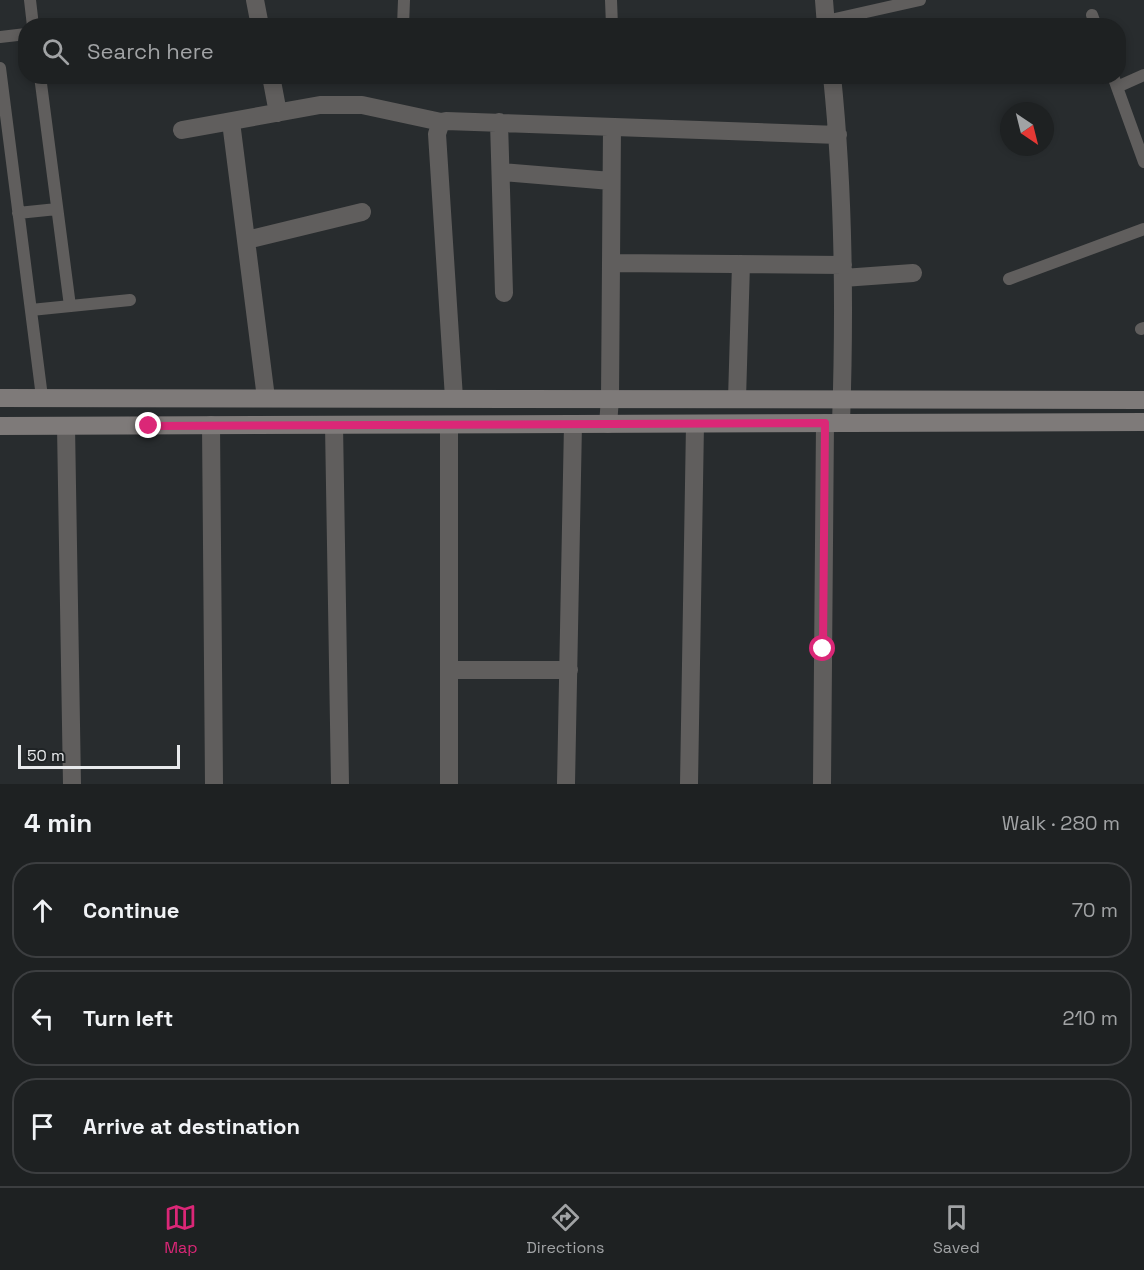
<!DOCTYPE html>
<meta charset="utf-8">
<style>
:root{--surface:#1e2122;--page:#26292a;--text:#f1f3f6;--muted:#a1a3a5;--line:#3c3e40;--accent:#db2777}
body{margin:0;font-family:"Space Grotesk",sans-serif;background:var(--page);color:var(--text)}
.compass{position:absolute;left:1000px;top:102px;width:54px;height:54px;border-radius:50%;background:var(--surface);box-shadow:0 3px 9px #0003;rotate:145deg}
.scale{position:absolute;left:18px;bottom:15px;width:162px;box-sizing:border-box;padding-left:6px;border:3px solid #e8eaec;border-top:0;font-size:16px;line-height:21px;white-space:nowrap;color:#e8eaec;-webkit-text-stroke:4px #1f2325;paint-order:stroke}
.stop{position:absolute;width:18px;height:18px;margin:-14px;border:4px solid #db2777;border-radius:50%;background:#fff}
.stop.end{background:#db2777;border-color:#fff;box-shadow:0 2px 6px #0008}
.list{margin:0;padding:0;list-style:none}
h2{display:flex;justify-content:space-between;align-items:center;height:78px;margin:0;padding:0 24px;font-size:26px}
h2 small{font-size:20px;font-weight:400;color:var(--muted)}
.list li{display:grid;grid-template-columns:39px 1fr auto;gap:18px;align-items:center;box-sizing:border-box;height:96px;margin:0 12px 12px;padding:0 12px;border:2px solid var(--line);border-radius:24px}
.list b{display:block;font-size:22px;white-space:nowrap}
.list em{font-size:20px;font-style:normal;color:var(--muted)}
.icon{flex:none;width:33px;height:33px;fill:none;stroke:currentColor;stroke-width:2;stroke-linecap:round;stroke-linejoin:round}
.map{position:relative;flex:none;width:1144px;height:784px;overflow:hidden}
.search{position:absolute;background:var(--surface);box-shadow:0 3px 9px #0003;left:18px;right:18px;top:18px;height:66px;display:flex;align-items:center;gap:15px;box-sizing:border-box;padding:0 21px;border-radius:24px;color:var(--muted);font-size:22px}
.sheet{height:402px;background:var(--surface)}
nav{display:flex;justify-content:space-around;align-items:center;box-sizing:border-box;height:84px;border-top:2px solid var(--line);background:var(--surface);font-size:16px;color:var(--muted)}
nav a{display:grid;justify-items:center;gap:3px}
nav .on{color:var(--accent)}
.map>svg:first-child{display:block}
.lines{fill:none;stroke-linecap:round;stroke-linejoin:round}
.lane{stroke:#605e5d;stroke-width:12}
.street{stroke:#605e5d;stroke-width:18}
.secondary{stroke:#7e7a79;stroke-width:18}
.route{stroke:#db2777;stroke-width:8}
</style>
<div class="map">
<svg width="1144" height="784" viewBox="0 0 1144 784">
<rect width="100%" height="100%" fill="#282c2e"/>
<g class="lines">
<path class="lane" d="M 30,0 L 33,26
M 611,0 L 612,26
M 1092,15 L 1096,26
M 826,21 L 920,0
M 403,26 L 404,0
M 0,37 L 26,34
M 0,68 L 42,397
M 40,76 L 70,306
M 1113,76 L 1144,162
M 1117,87 L 1144,75
M 18,213 L 57,209
M 1009,279 L 1144,229
M 31,310 L 130,300
M 1141,329 L 1144,328"/>
<path class="street" d="M 255,0 L 260,26
M 824,0 L 826,26
M 271,76 L 278,113
M 832,76 C 844,192 845,307 841,423
M 231,122 L 266,398
M 499,122 L 504,293
M 182,130 L 320,105 L 362,105 L 441,122
M 501,172 L 611,181
M 247,240 L 362,212
M 611,263 L 843,265
M 843,278 L 913,273
M 454,398 L 437,134 L 441,122 L 446,121 L 838,135
M 737,399 L 741,264
M 608,424 L 610,399 L 612,127
M 211,425 L 214,784
M 334,425 L 340,784
M 449,425 L 449,784
M 66,426 L 72,784
M 449,670 L 569,670
M 566,784 L 573,424
M 689,784 L 695,424
M 822,784 L 825,423"/>
<path class="secondary" d="M 0,398 L 1144,400
M 0,426 L 1144,422"/>
</g>
<g class="lines">
<path class="route" d="M 149,426 L 825,423 L 823,649"/>
</g>
</svg>
<svg class="compass" viewBox="-18 -18 36 36"><path d="M0-13l5 13h-10z" fill="#e53935"/><path d="M0 13l5-13h-10z" fill="#a1a3a5"/></svg>
<div class="scale">50 m</div>
<div class="stop" style="left:823px;top:649px"></div>
<div class="stop end" style="left:149px;top:426px"></div>
<div class="search"><svg class="icon" aria-label="search" viewBox="0 0 24 24"><circle cx="10" cy="10" r="6"/><path d="M15 15l6 6"/></svg>Search here</div>
</div>
<section class="sheet">
<h2>4 min<small>Walk · 280 m</small></h2>
<ul class="list">
<li><svg class="icon" aria-label="ahead" viewBox="0 0 24 24"><path d="M12 20V5M6 11l6-6 6 6"/></svg><div><b>Continue</b></div><em>70 m</em></li>
<li><svg class="icon" aria-label="left" viewBox="0 0 24 24"><path d="M17 20v-9H6M10 6l-5 5 5 5"/></svg><div><b>Turn left</b></div><em>210 m</em></li>
<li><svg class="icon" aria-label="arrive" viewBox="0 0 24 24"><path d="M6 21V4h12l-3 4 3 4H6"/></svg><div><b>Arrive at destination</b></div></li>
</ul>
</section>
<nav>
<a class="on"><svg class="icon" aria-label="map" viewBox="0 0 24 24"><path d="M3 6l6-2 6 2 6-2v14l-6 2-6-2-6 2zM9 4v14M15 6v14"/></svg>Map</a>
<a><svg class="icon" aria-label="directions" viewBox="0 0 24 24"><path d="M12 3l9 9-9 9-9-9zM9 14v-3h6M13 9l2 2-2 2"/></svg>Directions</a>
<a><svg class="icon" aria-label="saved" viewBox="0 0 24 24"><path d="M7 4h10v16l-5-4-5 4z"/></svg>Saved</a>
</nav>
